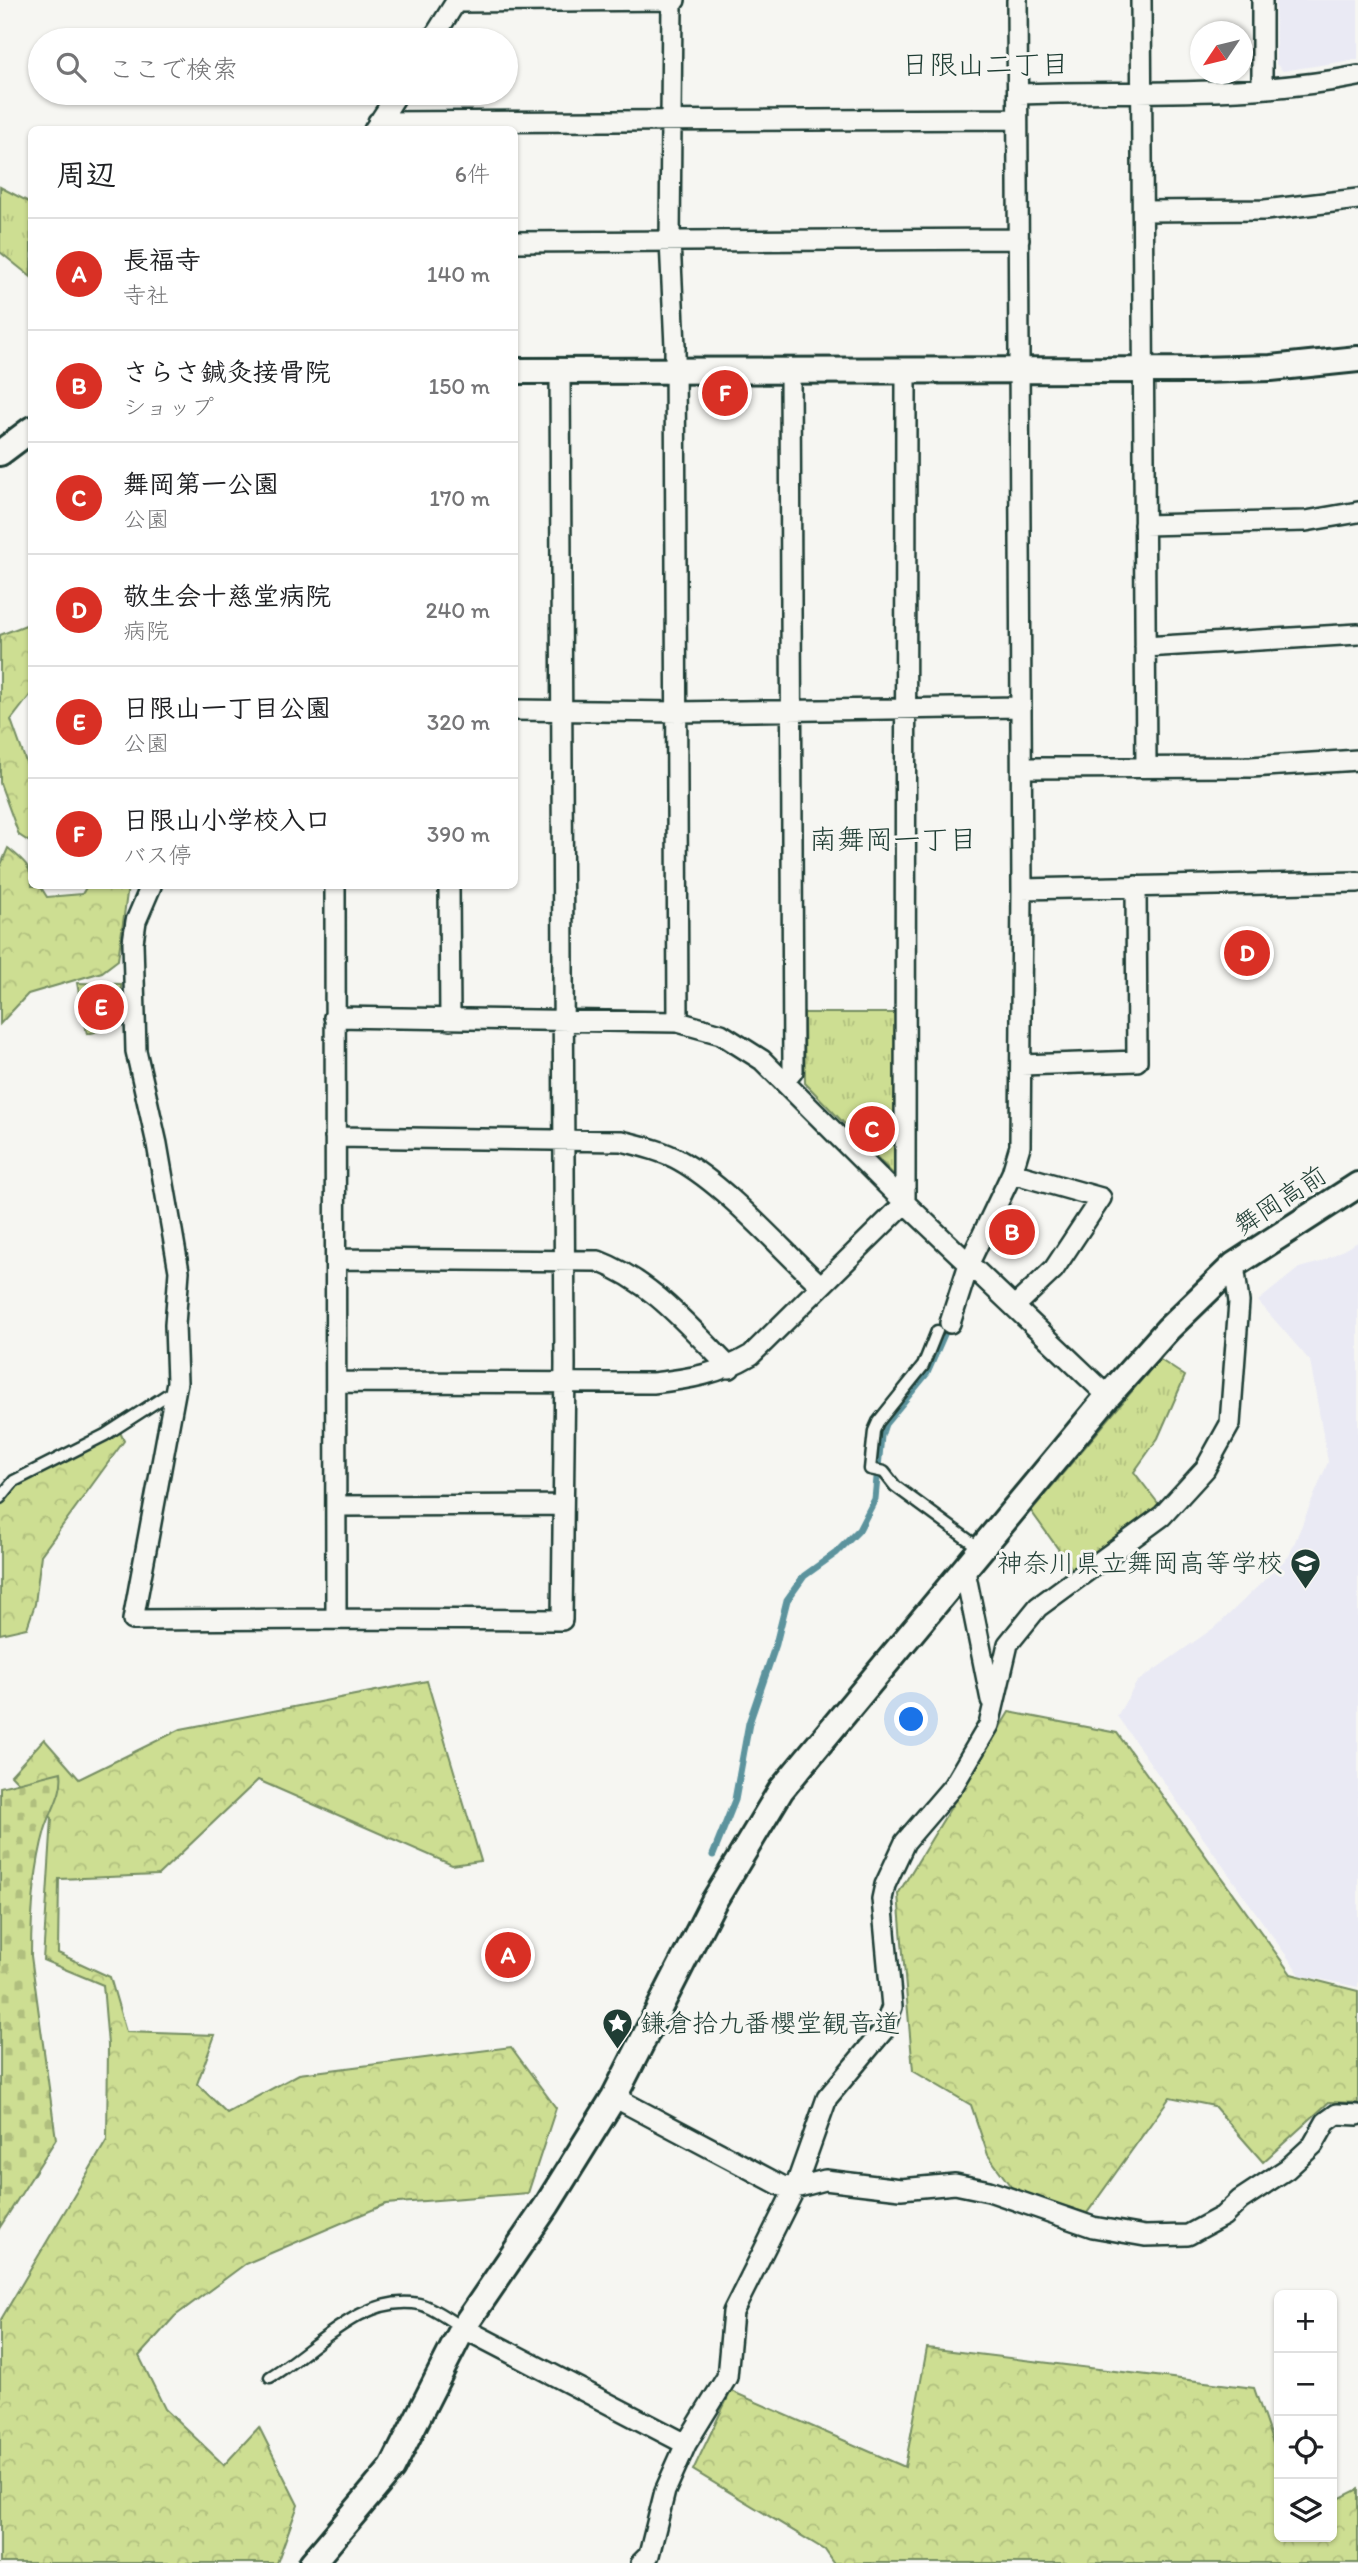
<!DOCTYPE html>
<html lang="ja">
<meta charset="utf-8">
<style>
:root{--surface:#fff;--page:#f2f2f2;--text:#202124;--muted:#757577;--line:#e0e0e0;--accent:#d93025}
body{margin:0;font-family:Itim,"Klee One",sans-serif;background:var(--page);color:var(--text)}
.controls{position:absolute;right:21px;bottom:21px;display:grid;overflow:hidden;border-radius:10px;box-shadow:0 2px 5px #0004}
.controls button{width:63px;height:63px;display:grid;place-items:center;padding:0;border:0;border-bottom:2px solid var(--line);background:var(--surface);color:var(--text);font:35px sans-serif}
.compass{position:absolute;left:1190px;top:21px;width:63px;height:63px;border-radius:50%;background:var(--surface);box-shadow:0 2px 5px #0004;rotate:235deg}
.you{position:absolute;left:912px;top:1720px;width:24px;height:24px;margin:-18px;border:5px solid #fff;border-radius:50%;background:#1a73e8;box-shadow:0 0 0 10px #1a73e833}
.badge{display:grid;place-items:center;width:46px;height:46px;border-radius:50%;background:var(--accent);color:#fff;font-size:23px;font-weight:700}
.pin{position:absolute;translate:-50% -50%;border:4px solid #fff;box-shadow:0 2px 7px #0006}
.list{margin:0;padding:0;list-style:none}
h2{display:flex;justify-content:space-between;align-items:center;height:91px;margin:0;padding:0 28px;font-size:30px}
h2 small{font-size:23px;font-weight:400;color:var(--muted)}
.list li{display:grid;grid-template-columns:46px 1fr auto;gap:21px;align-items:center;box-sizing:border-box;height:112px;padding:0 28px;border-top:2px solid var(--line)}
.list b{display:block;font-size:26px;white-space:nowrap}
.list p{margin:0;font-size:23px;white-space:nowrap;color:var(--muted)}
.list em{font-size:23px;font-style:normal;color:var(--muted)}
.icon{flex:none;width:38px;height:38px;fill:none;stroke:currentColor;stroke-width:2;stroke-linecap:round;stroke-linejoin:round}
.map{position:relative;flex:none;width:1358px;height:2563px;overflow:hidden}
.search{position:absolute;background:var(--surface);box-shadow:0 2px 5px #0004;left:28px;top:28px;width:490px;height:77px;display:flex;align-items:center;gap:18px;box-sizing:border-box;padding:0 24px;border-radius:38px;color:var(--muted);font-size:26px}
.panel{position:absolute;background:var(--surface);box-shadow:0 2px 5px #0004;left:28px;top:126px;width:490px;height:763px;border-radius:10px}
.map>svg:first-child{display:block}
.built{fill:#eaeaf4}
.grass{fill:url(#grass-tufts);stroke:#768e63;stroke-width:2}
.forest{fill:url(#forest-crowns);stroke:#768e63;stroke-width:2}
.cemetery{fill:url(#cemetery-stones);stroke:#768e63;stroke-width:2}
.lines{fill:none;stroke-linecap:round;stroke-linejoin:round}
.stream{stroke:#5b939d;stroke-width:7}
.service-casing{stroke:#1f3d34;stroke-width:15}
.minor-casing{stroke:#1f3d34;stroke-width:24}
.tertiary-casing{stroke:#1f3d34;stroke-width:30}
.service{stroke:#f6f6f2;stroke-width:10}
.minor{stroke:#f6f6f2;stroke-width:19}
.tertiary{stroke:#f6f6f2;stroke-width:24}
.labels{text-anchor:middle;stroke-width:6;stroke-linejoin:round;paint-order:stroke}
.street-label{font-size:26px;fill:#1f3d34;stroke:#f6f6f2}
.poi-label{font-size:26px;fill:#1f3d34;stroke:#f6f6f2;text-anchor:end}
.neighbourhood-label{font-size:28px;fill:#1f3d34;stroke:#f6f6f2}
</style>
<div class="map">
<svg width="1358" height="2563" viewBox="0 0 1358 2563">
<defs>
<pattern id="grass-tufts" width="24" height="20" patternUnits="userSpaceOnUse" patternTransform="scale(1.75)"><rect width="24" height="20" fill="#cdde92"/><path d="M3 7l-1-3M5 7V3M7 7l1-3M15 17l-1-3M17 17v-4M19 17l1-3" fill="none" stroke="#b0bf7e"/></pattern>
<pattern id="forest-crowns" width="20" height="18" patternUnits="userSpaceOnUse" patternTransform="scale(1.75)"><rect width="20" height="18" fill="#cdde92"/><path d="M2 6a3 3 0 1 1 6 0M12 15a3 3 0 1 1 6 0" fill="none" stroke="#b0bf7e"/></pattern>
<pattern id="cemetery-stones" width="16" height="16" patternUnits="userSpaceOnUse" patternTransform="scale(1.75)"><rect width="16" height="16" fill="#cdde92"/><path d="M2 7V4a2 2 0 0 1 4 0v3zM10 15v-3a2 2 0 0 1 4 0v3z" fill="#b0bf7e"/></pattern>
</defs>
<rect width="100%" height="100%" fill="#f6f6f2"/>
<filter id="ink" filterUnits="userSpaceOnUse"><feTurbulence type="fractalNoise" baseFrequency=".0143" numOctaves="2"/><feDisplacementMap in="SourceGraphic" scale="14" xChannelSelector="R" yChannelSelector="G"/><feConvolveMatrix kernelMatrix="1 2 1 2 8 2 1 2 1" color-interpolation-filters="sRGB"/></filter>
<g filter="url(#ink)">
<path class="built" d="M 1275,0 L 1358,0 L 1358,59 L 1283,71 L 1276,64 Z
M 1358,1242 L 1358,1987 L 1300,1975 L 1117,1716 L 1137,1682 L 1218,1625 L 1289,1556 L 1328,1462 L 1310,1361 L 1258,1301 L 1299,1268 L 1321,1262 Z"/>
<path class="grass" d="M 0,187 L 31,203 L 31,277 L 0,252 Z
M 77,983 L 121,984 L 120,1026 L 87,1034 Z
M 804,1013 L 895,1013 L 894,1175 L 805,1083 Z
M 1159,1359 L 1185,1376 L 1158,1438 L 1134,1472 L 1161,1507 L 1074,1571 L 1031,1511 Z"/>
<path class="forest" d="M 31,623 L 31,694 L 11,720 L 31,776 L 31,843 L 19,835 L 0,783 L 0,635 Z
M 8,848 C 23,860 32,866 32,886 L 40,886 L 47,897 L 82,894 L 87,886 L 128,886 L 118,960 L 102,972 L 28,994 L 0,1024 L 0,867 Z
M 120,1432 L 124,1441 L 41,1555 L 35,1604 L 27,1628 L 0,1634 L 0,1504 L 16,1483 Z
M 427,1681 L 481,1861 L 452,1865 L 258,1780 L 158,1875 L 59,1879 L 58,1953 L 110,1977 L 126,2032 L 215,2035 L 197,2084 L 227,2113 L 299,2074 L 511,2047 L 556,2108 L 528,2193 L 386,2204 L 245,2264 L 175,2316 L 139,2356 L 165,2409 L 224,2465 L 259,2427 L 298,2505 L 277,2563 L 0,2563 L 0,2321 L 107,2140 L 108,2045 L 103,1985 L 43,1960 L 52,1818 L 11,1775 L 44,1739 L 79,1779 L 181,1729 Z
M 1009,1712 L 1117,1733 L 1291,1974 L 1358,1991 L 1358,2103 L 1329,2102 L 1263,2162 L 1214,2106 L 1170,2097 L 1087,2213 L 1014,2191 L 988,2155 L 971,2105 L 913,2071 L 898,1894 Z
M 927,2348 L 1254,2388 L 1279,2461 L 1279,2537 L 1332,2537 L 1332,2502 L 1358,2489 L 1358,2563 L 834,2563 L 825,2550 L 693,2470 L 731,2391 L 905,2467 Z"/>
<path class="cemetery" d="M 61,1772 C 64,1792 51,1810 45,1830 C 34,1869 31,1916 31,1956 L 56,2139 L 0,2227 L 0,1787 Z"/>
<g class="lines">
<path class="stream" d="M 713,1855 L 735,1800 L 749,1723 L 776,1644 L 787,1600 L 804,1576 L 836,1553 L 859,1530 L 875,1499 L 881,1436 L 885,1424 L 927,1373 L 948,1325"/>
<defs>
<path id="service" d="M 937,1331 L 923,1366 L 878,1422 L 874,1431 L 870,1469 L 884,1472 L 895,1486 L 982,1550
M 0,1498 L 14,1481 L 105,1435 L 173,1391
M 270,2377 C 314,2351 362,2293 419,2304 C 433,2307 450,2321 463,2328"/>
<path id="minor" d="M 672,0 L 670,241 L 675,346 L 678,1022
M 1141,0 L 1146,767
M 1262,0 L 1262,88
M 457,2 L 675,0
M 432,40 L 457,0
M 1019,94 C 1131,90 1247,98 1358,76
M 378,122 L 1017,119
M 374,130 L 398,93
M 1144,211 L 1265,210 L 1358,199
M 514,242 L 1019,239
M 1144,525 L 1306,521 L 1358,512
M 1145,647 L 1358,634
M 514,710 L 678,712 L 1020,707
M 1022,768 L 1251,767 L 1358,760
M 151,886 L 136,921 L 133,942 L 136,1051 L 157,1144 L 179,1271 L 175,1325 L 177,1382 L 133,1620 L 336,1619
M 335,886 L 336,1619 L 562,1620 L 565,1364 L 560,371
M 449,886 L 450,1020
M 1022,889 L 1358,882
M 334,1017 L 678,1022 L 721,1034 L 762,1060 L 905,1203 L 1108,1396
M 1022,1065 L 1137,1061 L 1136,886
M 784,1082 L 793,1071 L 790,371
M 335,1137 L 622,1141 C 641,1146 661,1150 679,1160 C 726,1186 780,1248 821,1286
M 1012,1173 L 1101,1198 L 1054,1269 L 1015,1306
M 337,1259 L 598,1261 C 653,1282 689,1327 730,1368
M 950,1323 L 970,1261 L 1012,1173 L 1020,1146 L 1022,889 L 1017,0
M 338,1382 L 653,1383 C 689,1379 719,1374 751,1355 L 905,1203 L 906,370
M 337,1506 L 563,1505
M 965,1571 L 991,1700
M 614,2097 L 782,2186 L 795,2188 L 825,2180 L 901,2189 L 955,2184 L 989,2191 L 1093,2227 L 1145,2236 L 1188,2235 L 1223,2216 L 1240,2200 L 1287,2169 L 1313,2145 L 1326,2122 L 1337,2114 L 1358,2115
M 463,2328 L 686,2444
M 641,2563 L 649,2555 L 665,2491 L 686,2444 L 727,2377 L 733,2312 L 795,2188 L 827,2098 L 883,2031 L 892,2007 L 882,1899 L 885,1885 L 905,1842 L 953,1786 L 989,1725 L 1008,1644 L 1038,1607 L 1162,1516 L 1205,1469 L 1230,1424 L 1239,1302 L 1234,1265"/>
<path id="tertiary" d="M 514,371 L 1199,370 L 1271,368 L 1358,359
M 0,453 L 32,429
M 312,2563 L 392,2468 L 463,2328 L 547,2205 L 614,2097 L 714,1901 L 781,1790 L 1108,1396 L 1168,1329 L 1234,1265 L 1358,1185"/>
</defs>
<use href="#service" class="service-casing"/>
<use href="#minor" class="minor-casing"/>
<use href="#tertiary" class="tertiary-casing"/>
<use href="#service" class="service"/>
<use href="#minor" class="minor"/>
<use href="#tertiary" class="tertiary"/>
</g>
</g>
<defs>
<symbol id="school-pin" viewBox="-11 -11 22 30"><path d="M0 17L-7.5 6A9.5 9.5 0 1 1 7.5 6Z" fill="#1f3d34" stroke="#f6f6f2"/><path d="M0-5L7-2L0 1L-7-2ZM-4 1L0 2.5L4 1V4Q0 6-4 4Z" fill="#fff"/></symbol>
<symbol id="sight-pin" viewBox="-11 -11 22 30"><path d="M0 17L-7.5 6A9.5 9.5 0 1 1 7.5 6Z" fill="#1f3d34" stroke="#f6f6f2"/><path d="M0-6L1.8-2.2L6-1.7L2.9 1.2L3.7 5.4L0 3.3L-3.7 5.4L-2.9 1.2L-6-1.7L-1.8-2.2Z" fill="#fff"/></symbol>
</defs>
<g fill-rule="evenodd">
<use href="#school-pin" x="1288" y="1546" width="35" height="47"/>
<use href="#sight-pin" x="600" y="2006" width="35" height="47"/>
</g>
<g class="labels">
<g class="street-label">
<text transform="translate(1280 1200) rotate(-33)" y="9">舞岡高前</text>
</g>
<g class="poi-label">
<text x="1283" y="1572">神奈川県立舞岡高等学校</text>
<text x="640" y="2032" text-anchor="start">鎌倉拾九番櫻堂観音道</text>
</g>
<g class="neighbourhood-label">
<text x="985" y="74">日限山二丁目</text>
<text x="893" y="849">南舞岡一丁目</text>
</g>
</g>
</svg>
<div class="controls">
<button>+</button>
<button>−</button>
<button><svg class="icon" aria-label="locate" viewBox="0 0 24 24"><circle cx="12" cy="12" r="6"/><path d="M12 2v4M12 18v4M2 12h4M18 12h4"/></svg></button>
<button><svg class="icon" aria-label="layers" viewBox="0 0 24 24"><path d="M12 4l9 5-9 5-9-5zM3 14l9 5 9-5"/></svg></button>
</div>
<svg class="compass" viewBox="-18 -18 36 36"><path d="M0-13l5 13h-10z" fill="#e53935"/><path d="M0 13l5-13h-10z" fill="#757577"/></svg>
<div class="you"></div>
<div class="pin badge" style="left:508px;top:1955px">A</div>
<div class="pin badge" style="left:1012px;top:1232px">B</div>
<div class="pin badge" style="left:872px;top:1129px">C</div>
<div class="pin badge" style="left:1247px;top:953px">D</div>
<div class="pin badge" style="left:101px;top:1007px">E</div>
<div class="pin badge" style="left:725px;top:393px">F</div>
<div class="search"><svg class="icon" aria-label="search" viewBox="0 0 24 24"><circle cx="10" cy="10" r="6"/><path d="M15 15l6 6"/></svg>ここで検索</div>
<section class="panel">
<h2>周辺<small>6件</small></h2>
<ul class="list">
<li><span class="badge">A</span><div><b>長福寺</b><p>寺社</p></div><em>140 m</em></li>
<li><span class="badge">B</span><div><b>さらさ鍼灸接骨院</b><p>ショップ</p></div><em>150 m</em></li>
<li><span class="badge">C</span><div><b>舞岡第一公園</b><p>公園</p></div><em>170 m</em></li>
<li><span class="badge">D</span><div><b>敬生会十慈堂病院</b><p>病院</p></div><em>240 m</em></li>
<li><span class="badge">E</span><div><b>日限山一丁目公園</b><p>公園</p></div><em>320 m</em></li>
<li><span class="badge">F</span><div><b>日限山小学校入口</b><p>バス停</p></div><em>390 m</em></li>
</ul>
</section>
</div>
